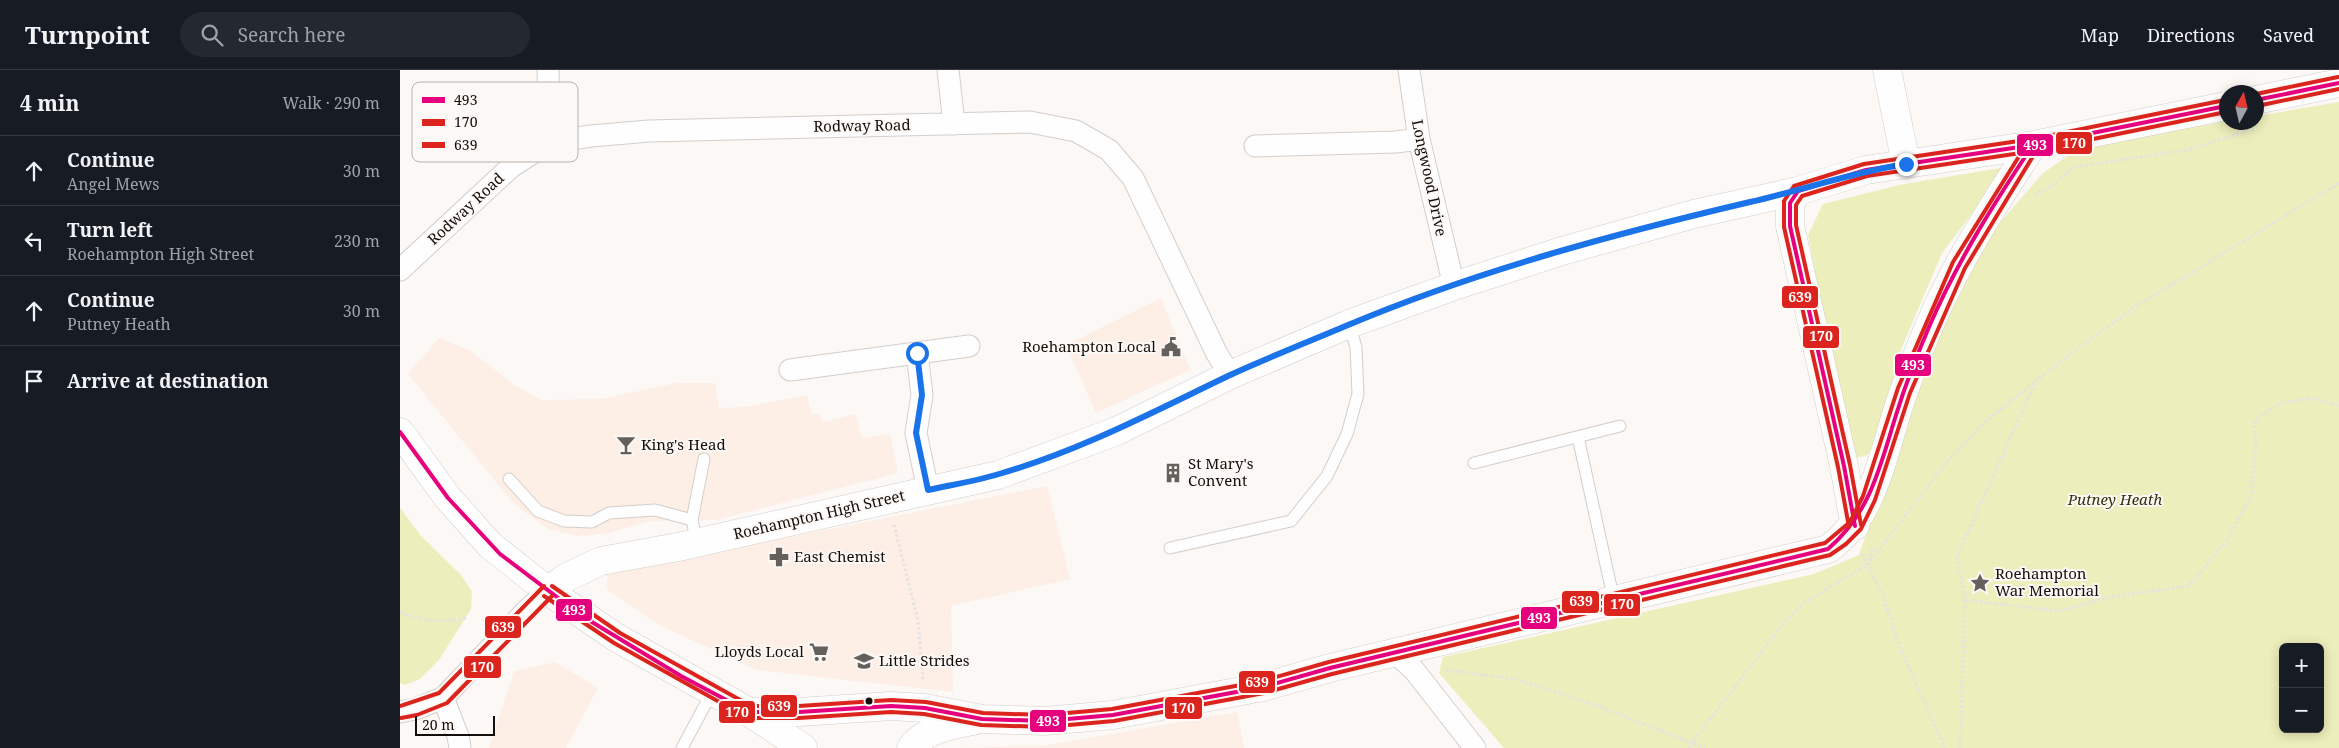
<!DOCTYPE html>
<meta charset="utf-8">
<style>
:root{--surface:#171b24;--page:#242831;--text:#f1f3f6;--muted:#9ea1a6;--line:#363941}
body{margin:0;font-family:"Noto Serif",serif;background:var(--page);color:var(--text)}
.controls{position:absolute;right:15px;bottom:15px;display:grid;overflow:hidden;border-radius:8px;box-shadow:0 2px 12px #0003}
.controls button{width:45px;height:45px;display:grid;place-items:center;padding:0;border:0;border-bottom:1px solid var(--line);background:var(--surface);color:var(--text);font:25px sans-serif}
.compass{position:absolute;left:1819px;top:15px;width:45px;height:45px;border-radius:50%;background:var(--surface);box-shadow:0 2px 12px #0003;rotate:8deg}
.scale{position:absolute;left:15px;bottom:12px;width:80px;box-sizing:border-box;padding-left:5px;border:2px solid #150e0a;border-top:0;font-size:14px;line-height:18px;white-space:nowrap;color:#150e0a;-webkit-text-stroke:4px #fcf8f5;paint-order:stroke}
.stop{position:absolute;width:15px;height:15px;margin:-11px;border:4px solid #1a73e8;border-radius:50%;background:#fff}
.stop.end{background:#1a73e8;border-color:#fff;box-shadow:0 1px 5px #0008}
.list{margin:0;padding:0;list-style:none}
h2{display:flex;justify-content:space-between;align-items:center;height:65px;margin:0;padding:0 20px;font-size:21px}
h2 small{font-size:16px;font-weight:400;color:var(--muted)}
.list li{display:grid;grid-template-columns:32px 1fr auto;gap:15px;align-items:center;box-sizing:border-box;height:70px;padding:0 20px;border-top:1px solid var(--line)}
.list b{display:block;font-size:19px;white-space:nowrap}
.list p{margin:0;font-size:16px;white-space:nowrap;color:var(--muted)}
.list em{font-size:16px;font-style:normal;color:var(--muted)}
.icon{flex:none;width:28px;height:28px;fill:none;stroke:currentColor;stroke-width:2;stroke-linecap:round;stroke-linejoin:round}
.map{position:relative;flex:none;width:1939px;height:678px;overflow:hidden}
header{display:flex;align-items:center;gap:30px;box-sizing:border-box;height:70px;padding:0 25px;background:var(--surface);border-bottom:1px solid var(--line)}
header strong{font-size:24px}
nav{display:flex;gap:28px;margin-inline-start:auto;font-size:18px}
.search{width:350px;height:45px;background:var(--page);display:flex;align-items:center;gap:12px;box-sizing:border-box;padding:0 18px;border-radius:28px;color:var(--muted);font-size:19px}
main{display:flex}
aside{flex:1;background:var(--surface)}
.map>svg:first-child{display:block}
.built{fill:#fdefe6}
.green{fill:#eceebb;fill-rule:evenodd}
.lines{fill:none;stroke-linecap:round;stroke-linejoin:round}
.lane-casing{stroke:#d3cecb;stroke-width:13}
.street-casing{stroke:#d3cecb;stroke-width:23}
.secondary-casing{stroke:#d3cecb;stroke-width:29}
.highway-casing{stroke:#d3cecb;stroke-width:29}
.path{stroke:#e4e3e2;stroke-width:3;stroke-dasharray:2.5 2.5;stroke-linecap:butt}
.lane{stroke:#fefefe;stroke-width:11}
.street{stroke:#fefefe;stroke-width:21}
.secondary{stroke:#fefefe;stroke-width:28}
.highway{stroke:#fefefe;stroke-width:28}
.bus-1-casing{stroke:#fcf8f5;stroke-width:8}
.bus-2-casing{stroke:#fcf8f5;stroke-width:8}
.bus-3-casing{stroke:#fcf8f5;stroke-width:8}
.bus-1{stroke:#e5007d;stroke-width:4}
.bus-2{stroke:#dc241f;stroke-width:4}
.bus-3{stroke:#dc241f;stroke-width:4}
.route{stroke:#1a73e8;stroke-width:6}
.bus-dot{fill:#150e0a;stroke:#fcf8f5;stroke-width:2}
.labels{text-anchor:middle;stroke-width:4;stroke-linejoin:round;paint-order:stroke}
.street-label{font-size:15px;fill:#150e0a;stroke:#fcf8f5}
.poi-label{font-size:15px;fill:#150e0a;stroke:#fcf8f5;text-anchor:start}
.park-label{font-size:15px;font-style:italic;fill:#313209;stroke:#fcf8f5}
.key{fill:#fcf8f5;stroke:#b7b2ae;stroke-width:1}
.key-label{font-size:14px;fill:#150e0a}
.line-badge{stroke:#fcf8f5;stroke-width:2}
.badge-label{font-size:14px;text-anchor:middle;font-weight:bold;fill:#fff}
</style>
<header>
<strong>Turnpoint</strong>
<div class="search"><svg class="icon" aria-label="search" viewBox="0 0 24 24"><circle cx="10" cy="10" r="6"/><path d="M15 15l6 6"/></svg>Search here</div>
<nav><a>Map</a><a>Directions</a><a>Saved</a></nav>
</header>
<main>
<aside>
<h2>4 min<small>Walk · 290 m</small></h2>
<ul class="list">
<li><svg class="icon" aria-label="ahead" viewBox="0 0 24 24"><path d="M12 20V5M6 11l6-6 6 6"/></svg><div><b>Continue</b><p>Angel Mews</p></div><em>30 m</em></li>
<li><svg class="icon" aria-label="left" viewBox="0 0 24 24"><path d="M17 20v-9H6M10 6l-5 5 5 5"/></svg><div><b>Turn left</b><p>Roehampton High Street</p></div><em>230 m</em></li>
<li><svg class="icon" aria-label="ahead" viewBox="0 0 24 24"><path d="M12 20V5M6 11l6-6 6 6"/></svg><div><b>Continue</b><p>Putney Heath</p></div><em>30 m</em></li>
<li><svg class="icon" aria-label="arrive" viewBox="0 0 24 24"><path d="M6 21V4h12l-3 4 3 4H6"/></svg><div><b>Arrive at destination</b></div></li>
</ul>
</aside>
<div class="map">
<svg width="1939" height="678" viewBox="0 0 1939 678">
<rect width="100%" height="100%" fill="#fbf8f6"/>
<path class="built" d="M 761,228 L 790,300 L 696,343 L 666,275 Z
M 39,268 L 71,281 L 113,314 L 141,330 L 201,329 L 276,313 L 315,313 L 319,338 L 346,337 L 407,325 L 412,345 L 420,343 L 423,352 L 456,344 L 462,368 L 490,364 L 498,403 L 316,450 L 252,451 L 203,464 L 176,466 L 148,459 L 113,433 L 8,304 Z
M 647,416 L 670,509 L 551,536 L 553,622 L 357,600 L 259,555 L 206,519 L 208,503 Z
M 155,592 L 198,618 L 166,678 L 89,678 L 114,601 Z
M 837,642 L 844,678 L 560,678 L 643,676 Z"/>
<path class="green" d="M 1939,32 L 1939,678 L 1104,678 L 1039,603 L 1043,587 L 1414,504 L 1459,485 L 1524,302 L 1578,178 L 1643,103 L 1678,79 L 1826,51 L 1856,52 L 1857,46 ZM 1883,577 L 1920,577 L 1920,659 L 1883,659 Z
M 1607,97 L 1542,183 L 1502,277 L 1480,360 L 1468,385 L 1456,388 L 1445,361 L 1408,165 L 1423,134 L 1504,114 Z
M 0,438 L 21,466 L 61,505 L 72,522 L 71,539 L 39,590 L 20,609 L 5,615 L 0,613 Z"/>
<g class="lines">
<defs>
<path id="lane" d="M 1178,367 L 1214,531
M 1074,393 L 1220,356
M 109,409 L 138,441 L 164,451 L 192,452 L 209,443 L 255,440 L 292,450
M 297,473 L 292,450 L 304,389
M 770,478 L 891,451 L 927,406 L 947,364 L 958,324 L 956,277 L 949,254
M 282,678 L 312,622"/>
<path id="street" d="M 148,0 L 150,72
M 548,0 L 554,54
M 1009,0 L 1019,69 L 1054,216
M 855,76 L 996,72 L 1019,69
M 0,200 L 111,97 L 150,72 L 191,66 L 249,61 L 630,52 L 676,61 L 709,80 L 733,108 L 817,284 L 830,305
M 517,283 L 522,325 L 516,363 L 528,420
M 390,300 L 569,276
M 996,584 L 1014,600 L 1075,678
M 43,628 L 58,666 L 60,678
M 0,642 L 15,639 L 43,628 L 126,541 L 148,521"/>
<path id="secondary" d="M 1487,0 L 1506,94
M 1856,30 L 1939,13
M 1398,121 L 1390,133 L 1390,156 L 1444,396 L 1455,456
M 148,521 L 167,507 L 201,491 L 278,477 L 598,405 L 717,361 L 830,305 L 949,254 L 1054,216 L 1162,181 L 1294,144 L 1398,121 L 1466,100 L 1633,75 L 1826,36
M 349,642 L 399,642 L 491,636 L 525,638 L 582,649 L 645,651 L 713,645 L 863,617 L 930,598 L 1428,479 C 1478,444 1484,374 1504,321 C 1519,278 1537,235 1559,195 C 1581,154 1607,114 1633,75
M 511,678 C 525,659 552,655 573,651"/>
<path id="highway" d="M 0,362 L 48,428 L 90,475 L 148,521 L 217,568 L 349,642 L 403,678"/>
</defs>
<use href="#lane" class="lane-casing"/>
<use href="#street" class="street-casing"/>
<use href="#secondary" class="secondary-casing"/>
<use href="#highway" class="highway-casing"/>
<path class="path" d="M 1635,125 L 1650,117 L 1674,97 L 1787,80 L 1857,58
M 494,455 L 518,551 L 523,610
M 1462,484 L 1483,526 L 1500,578 L 1545,678
M 1469,491 L 1473,476
M 1565,530 L 1659,541 L 1709,527 L 1789,516 L 1825,473 L 1851,426 L 1856,374 L 1854,355 L 1860,346 L 1881,333 L 1913,328 L 1939,336
M 0,542 C 24,552 43,553 68,548
M 1046,600 L 1115,609 L 1192,634 L 1305,678
M 1288,678 L 1386,550 L 1404,533 L 1468,494 L 1546,393 L 1586,351 L 1671,283 L 1738,235 L 1939,113
M 1560,678 L 1565,530 L 1557,487 L 1635,313"/>
<use href="#lane" class="lane"/>
<use href="#street" class="street"/>
<use href="#secondary" class="secondary"/>
<use href="#highway" class="highway"/>
<defs>
<path id="bus-1" d="M 1856,30 L 1939,13
M 0,362 L 48,428 L 100,484 L 182,546 L 281,606 L 349,642 L 399,642 L 491,636 L 525,638 L 582,649 L 645,651 L 713,645 L 863,617 L 930,598 L 1428,479 C 1472,441 1480,395 1497,342 C 1506,313 1517,285 1529,257 C 1557,192 1594,133 1633,75
M 1455,456 L 1444,396 L 1390,156 L 1390,133 L 1398,121 L 1466,100 L 1633,75 L 1826,36"/>
<path id="bus-2" d="M 1857,36 L 1939,19
M 1461,455 L 1450,395 L 1396,155 L 1396,135 L 1402,126 L 1467,106 L 1634,81 L 1826,42
M 144,526 L 214,573 L 348,648 L 399,648 L 491,642 L 524,644 L 581,655 L 646,657 L 714,651 L 864,623 L 932,604 L 1430,485 L 1446,474 L 1461,459 L 1475,430 L 1510,323 L 1565,198 L 1638,78
M 1,648 L 17,645 L 47,633 L 152,526"/>
<path id="bus-3" d="M 1856,24 L 1938,7
M 1449,457 L 1438,397 L 1384,157 L 1384,131 L 1394,116 L 1464,94 L 1632,69 L 1825,30
M 152,516 L 220,563 L 351,636 L 399,636 L 491,630 L 526,632 L 583,643 L 645,645 L 712,639 L 862,611 L 929,592 L 1425,473 L 1450,452 L 1463,426 L 1498,318 L 1553,192 L 1628,72
M 0,636 L 39,623 L 144,516"/>
</defs>
<use href="#bus-1" class="bus-1-casing"/>
<use href="#bus-2" class="bus-2-casing"/>
<use href="#bus-3" class="bus-3-casing"/>
<use href="#bus-1" class="bus-1"/>
<use href="#bus-2" class="bus-2"/>
<use href="#bus-3" class="bus-3"/>
</g>
<g class="lines">
<path class="route" d="M 517,283 L 522,325 L 516,363 L 528,420 C 551,415 576,411 599,404 C 679,381 753,342 828,306 C 867,288 908,272 948,255 C 1076,201 1214,164 1350,132 C 1403,120 1453,102 1506,94"/>
</g>
<defs>
<symbol id="civic-bare" viewBox="-9 -9 18 18"><path d="M-.6-6.5H3V-4.5H.6V-3L4-1V1h2V6H-6V1h2V-1L-.6-3ZM-1.2 2.5V6h2.4V2.5Z" fill="#66605d" stroke="#fcf8f5" stroke-width="2.5" paint-order="stroke"/></symbol>
<symbol id="bar-bare" viewBox="-9 -9 18 18"><path d="M-6-5H6L.8 .8V4.5H3.5V6h-7V4.5H-.8V.8Z" fill="#66605d" stroke="#fcf8f5" stroke-width="2.5" paint-order="stroke"/></symbol>
<symbol id="building-bare" viewBox="-9 -9 18 18"><path d="M-4-6H4V6H1V3H-1V6H-4ZM-2.5-4.3h1.7v1.8h-1.7ZM.8-4.3h1.7v1.8H.8ZM-2.5-1h1.7V.8h-1.7ZM.8-1h1.7V.8H.8Z" fill="#66605d" stroke="#fcf8f5" stroke-width="2.5" paint-order="stroke"/></symbol>
<symbol id="pharmacy-bare" viewBox="-9 -9 18 18"><path d="M-2-6h4v4h4v4h-4v4h-4v-4h-4v-4h4Z" fill="#66605d" stroke="#fcf8f5" stroke-width="2.5" paint-order="stroke"/></symbol>
<symbol id="sight-bare" viewBox="-9 -9 18 18"><path d="M0-6L1.8-2.2L6-1.7L2.9 1.2L3.7 5.4L0 3.3L-3.7 5.4L-2.9 1.2L-6-1.7L-1.8-2.2Z" fill="#66605d" stroke="#fcf8f5" stroke-width="2.5" paint-order="stroke"/></symbol>
<symbol id="supermarket-bare" viewBox="-9 -9 18 18"><path d="M-6-5.5h2.5l.6 2H6L4.5 2H-2.5L-4.4-4H-6ZM-1.5 3.2a1.3 1.3 0 1 0 .1 0ZM3 3.2a1.3 1.3 0 1 0 .1 0Z" fill="#66605d" stroke="#fcf8f5" stroke-width="2.5" paint-order="stroke"/></symbol>
<symbol id="school-bare" viewBox="-9 -9 18 18"><path d="M0-5L7-2L0 1L-7-2ZM-4 1L0 2.5L4 1V4Q0 6-4 4Z" fill="#66605d" stroke="#fcf8f5" stroke-width="2.5" paint-order="stroke"/></symbol>
</defs>
<g fill-rule="evenodd">
<use href="#civic-bare" x="757" y="263" width="28" height="28"/>
<use href="#bar-bare" x="212" y="361" width="28" height="28"/>
<use href="#building-bare" x="759" y="389" width="28" height="28"/>
<use href="#pharmacy-bare" x="365" y="473" width="28" height="28"/>
<use href="#sight-bare" x="1566" y="499" width="28" height="28"/>
<use href="#supermarket-bare" x="405" y="568" width="28" height="28"/>
<use href="#school-bare" x="450" y="577" width="28" height="28"/>
</g>
<circle class="bus-dot" cx="469" cy="631" r="4.5"/>
<g class="labels">
<g class="street-label">
<text transform="translate(462 56) rotate(-1)" y="5">Rodway Road</text>
<text transform="translate(1029 108) rotate(78)" y="5">Longwood Drive</text>
<text transform="translate(66 139) rotate(-43)" y="5">Rodway Road</text>
<text transform="translate(419 445) rotate(-13)" y="5">Roehampton High Street</text>
</g>
<g class="poi-label">
<text x="756" y="282" text-anchor="end">Roehampton Local</text>
<text x="241" y="380">King's Head</text>
<text x="788" y="399">St Mary's<tspan x="788" dy="17">Convent</tspan></text>
<text x="394" y="492">East Chemist</text>
<text x="1595" y="509">Roehampton<tspan x="1595" dy="17">War Memorial</tspan></text>
<text x="404" y="587" text-anchor="end">Lloyds Local</text>
<text x="479" y="596">Little Strides</text>
</g>
<g class="park-label">
<text x="1715" y="435">Putney Heath</text>
</g>
</g>
<rect x="12" y="12" width="166" height="80" rx="8" class="key"/>
<rect x="22" y="27" width="23" height="6" fill="#e5007d"/>
<rect x="22" y="49" width="23" height="7" fill="#dc241f"/>
<rect x="22" y="72" width="23" height="6" fill="#dc241f"/>
<g class="key-label">
<text x="54" y="35">493</text>
<text x="54" y="57">170</text>
<text x="54" y="80">639</text>
</g>
<g class="line-badge">
<rect x="1655" y="61" width="38" height="24" rx="5" fill="#dc241f"/>
<rect x="1616" y="63" width="38" height="24" rx="5" fill="#e5007d"/>
<rect x="1381" y="215" width="38" height="24" rx="5" fill="#dc241f"/>
<rect x="1402" y="255" width="38" height="24" rx="5" fill="#dc241f"/>
<rect x="1494" y="283" width="38" height="24" rx="5" fill="#e5007d"/>
<rect x="1161" y="520" width="39" height="24" rx="5" fill="#dc241f"/>
<rect x="1203" y="523" width="38" height="24" rx="5" fill="#dc241f"/>
<rect x="155" y="528" width="38" height="24" rx="5" fill="#e5007d"/>
<rect x="1120" y="536" width="38" height="24" rx="5" fill="#e5007d"/>
<rect x="84" y="545" width="38" height="24" rx="5" fill="#dc241f"/>
<rect x="63" y="585" width="39" height="24" rx="5" fill="#dc241f"/>
<rect x="838" y="600" width="38" height="24" rx="5" fill="#dc241f"/>
<rect x="360" y="624" width="38" height="24" rx="5" fill="#dc241f"/>
<rect x="764" y="626" width="39" height="24" rx="5" fill="#dc241f"/>
<rect x="318" y="630" width="38" height="24" rx="5" fill="#dc241f"/>
<rect x="629" y="639" width="38" height="24" rx="5" fill="#e5007d"/>
</g>
<g class="badge-label">
<text x="1674" y="78">170</text>
<text x="1635" y="80">493</text>
<text x="1400" y="232">639</text>
<text x="1421" y="271">170</text>
<text x="1513" y="300">493</text>
<text x="1181" y="536">639</text>
<text x="1222" y="539">170</text>
<text x="174" y="545">493</text>
<text x="1139" y="553">493</text>
<text x="103" y="562">639</text>
<text x="82" y="602">170</text>
<text x="857" y="617">639</text>
<text x="379" y="641">639</text>
<text x="783" y="643">170</text>
<text x="337" y="647">170</text>
<text x="648" y="656">493</text>
</g>
</svg>
<div class="controls">
<button>+</button>
<button>−</button>
</div>
<svg class="compass" viewBox="-18 -18 36 36"><path d="M0-13l5 13h-10z" fill="#e53935"/><path d="M0 13l5-13h-10z" fill="#9ea1a6"/></svg>
<div class="scale">20 m</div>
<div class="stop" style="left:517px;top:283px"></div>
<div class="stop end" style="left:1506px;top:94px"></div>
</div>
</main>
